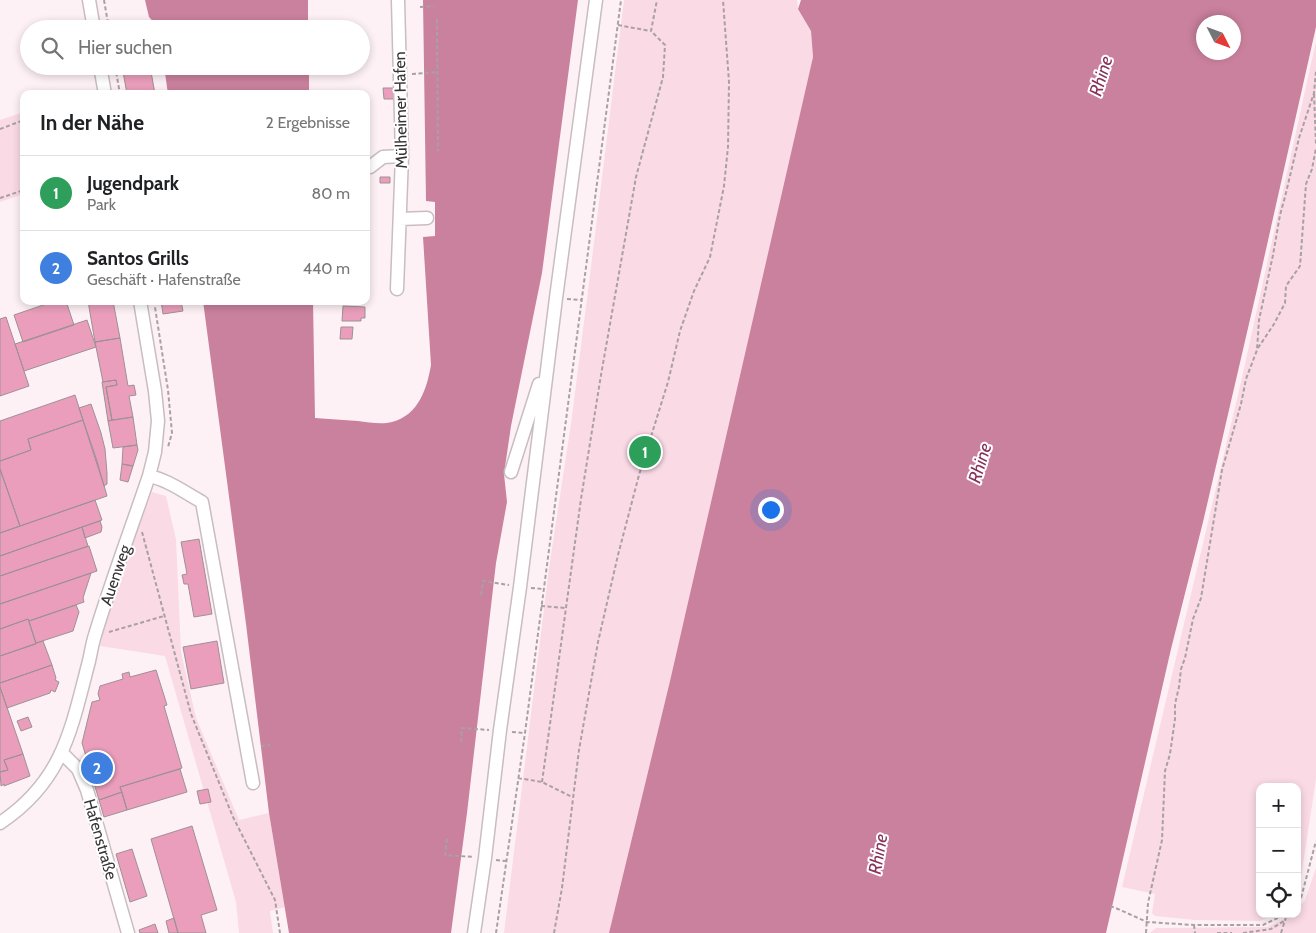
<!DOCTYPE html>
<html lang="de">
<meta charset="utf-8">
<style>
:root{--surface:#fff;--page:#f6f6f6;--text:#202124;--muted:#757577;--line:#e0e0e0;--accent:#01942a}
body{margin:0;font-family:Cabin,sans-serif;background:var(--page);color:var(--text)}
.controls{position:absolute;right:15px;bottom:15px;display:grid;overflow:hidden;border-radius:10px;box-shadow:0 2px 8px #0003}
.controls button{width:45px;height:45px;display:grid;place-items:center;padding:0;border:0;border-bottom:1px solid var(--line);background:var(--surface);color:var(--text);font:25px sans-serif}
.compass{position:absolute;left:1196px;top:15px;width:45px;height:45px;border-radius:50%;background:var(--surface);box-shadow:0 2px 8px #0003;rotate:132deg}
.you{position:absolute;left:770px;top:509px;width:18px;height:18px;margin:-12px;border:4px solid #fff;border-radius:50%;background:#1a73e8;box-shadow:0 0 0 8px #1a73e833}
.badge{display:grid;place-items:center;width:32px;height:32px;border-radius:50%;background:var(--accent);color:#fff;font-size:16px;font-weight:700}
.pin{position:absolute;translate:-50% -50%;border:2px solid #fff;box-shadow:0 1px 5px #0006}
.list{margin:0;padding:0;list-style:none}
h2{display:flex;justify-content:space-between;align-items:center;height:65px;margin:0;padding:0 20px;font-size:21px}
h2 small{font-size:16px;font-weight:400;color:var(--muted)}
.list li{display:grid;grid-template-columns:32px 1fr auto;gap:15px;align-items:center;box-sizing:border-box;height:75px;padding:0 20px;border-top:1px solid var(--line)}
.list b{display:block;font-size:19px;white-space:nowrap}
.list p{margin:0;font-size:16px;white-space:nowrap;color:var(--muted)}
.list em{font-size:16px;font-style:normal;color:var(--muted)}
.icon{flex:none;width:28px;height:28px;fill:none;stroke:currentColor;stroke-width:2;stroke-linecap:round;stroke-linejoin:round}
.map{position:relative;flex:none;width:1316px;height:933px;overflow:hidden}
.search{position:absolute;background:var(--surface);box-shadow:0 2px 8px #0003;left:20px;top:20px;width:350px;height:55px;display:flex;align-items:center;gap:12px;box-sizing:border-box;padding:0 18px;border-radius:28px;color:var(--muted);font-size:19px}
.panel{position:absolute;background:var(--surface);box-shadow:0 2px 8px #0003;left:20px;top:90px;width:350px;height:215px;border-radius:10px}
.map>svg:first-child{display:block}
.green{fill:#fadae5}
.water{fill:#ca819d;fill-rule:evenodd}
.building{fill:#ea9ebb;stroke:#9d9195}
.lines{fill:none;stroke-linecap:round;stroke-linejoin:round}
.minor-casing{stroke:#c8bdc0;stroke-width:15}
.path{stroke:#a9a0a3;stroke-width:2;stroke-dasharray:4 2.5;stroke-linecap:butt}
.minor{stroke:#fff;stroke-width:12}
.labels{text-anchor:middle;stroke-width:4;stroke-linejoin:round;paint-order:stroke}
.street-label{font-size:16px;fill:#373234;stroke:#fff}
.water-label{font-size:18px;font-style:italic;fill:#883058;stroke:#fff}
</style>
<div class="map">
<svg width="1316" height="933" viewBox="0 0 1316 933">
<rect width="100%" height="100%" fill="#fef1f5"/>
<path class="green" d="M 624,0 L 797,0 L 798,9 L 811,31 L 813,57 L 670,681 L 609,933 L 504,933 L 549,568 L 571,424 L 590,275 Z
M 1316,41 L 1316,779 L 1300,884 L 1297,892 L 1297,787 L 1260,787 L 1260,914 L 1277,914 L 1260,921 L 1195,920 L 1155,916 L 1152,913 L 1155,894 L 1122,887 L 1241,382 Z
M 24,112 L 24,194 L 0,202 L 0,120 Z
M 152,492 L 166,496 L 176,539 L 181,652 L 196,718 L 239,820 L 269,813 L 285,907 L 270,911 L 273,933 L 239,933 L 236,902 L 165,656 L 100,646 C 109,592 133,542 152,492 Z
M 1316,868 L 1316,933 L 1150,933 L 1156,928 L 1267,927 L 1289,917 L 1292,914 L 1297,914 L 1297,909 L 1305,900 Z"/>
<path class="water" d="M 145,0 L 308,0 L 308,29 L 157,29 L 157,26 L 149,17 Z
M 423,0 L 578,0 L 542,273 L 511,426 L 504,474 L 507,502 L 496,563 L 467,813 L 451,933 L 289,933 L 269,813 L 246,624 L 203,301 L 313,301 L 315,418 C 329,419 343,420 358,421 C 368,422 381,425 392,422 C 419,415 427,388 431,365 L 423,237 L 435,236 L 435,202 L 426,201 Z
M 801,0 L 1316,0 L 1316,27 L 1258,285 L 1203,522 L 1171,649 L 1106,933 L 609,933 L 670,681 L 813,57 L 811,31 L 798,9 ZM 1234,22 L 1234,52 L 1204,52 L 1204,22 Z
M 164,66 L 309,66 L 309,94 L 168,94 Z"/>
<path class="building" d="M 122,66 L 150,66 L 155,94 L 127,94 Z
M 383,88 L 393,88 L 394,99 L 384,99 Z
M 380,177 L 390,177 L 390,183 L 380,183 Z
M 55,301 L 66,301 L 74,325 L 23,342 L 14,315 Z
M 88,301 L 113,301 L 120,338 L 95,342 Z
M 161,301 L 181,301 L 183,311 L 163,314 Z
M 343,306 L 365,307 L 365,318 L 361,318 L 361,321 L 342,321 Z
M 6,317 L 29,386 L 0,396 L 0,319 Z
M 87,320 L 96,347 L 24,371 L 15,344 Z
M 341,327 L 353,327 L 352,339 L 340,339 Z
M 120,338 L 128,386 L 134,385 L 136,395 L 129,396 L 133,417 L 112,420 L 106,387 L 117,385 L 116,380 L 103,382 L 95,342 Z
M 116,380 L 117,385 L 106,387 L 112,420 L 108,421 L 102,382 Z
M 75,395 L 83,420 L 28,439 L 31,450 L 0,461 L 0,421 Z
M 91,404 L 101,433 L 105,449 L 107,473 L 107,484 L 104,486 L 79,408 Z
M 133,417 L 137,445 L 113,448 L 108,421 Z
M 83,420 L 97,461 L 107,496 L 20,526 L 0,469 L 0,461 L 31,450 L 28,439 Z
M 137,445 L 138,450 L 133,466 L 122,464 L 123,447 Z
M 122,464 L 133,466 L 128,482 L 120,480 Z
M 0,469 L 20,526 L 0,533 Z
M 95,500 L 102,520 L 0,556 L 0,533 Z
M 100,521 L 102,527 L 101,532 L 85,538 L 82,527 Z
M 82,527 L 88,546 L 0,576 L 0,556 Z
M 199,539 L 212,614 L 194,617 L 188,584 L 184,584 L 182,575 L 187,574 L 181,542 Z
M 89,546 L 97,571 L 0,604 L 0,576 Z
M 91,573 L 83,598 L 84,602 L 29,621 L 28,619 L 0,629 L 0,604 Z
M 76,605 L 79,612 L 73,631 L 36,643 L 29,621 Z
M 28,619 L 36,644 L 0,656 L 0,629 Z
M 43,641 L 52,665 L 0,683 L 0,656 Z
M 217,641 L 224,683 L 191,689 L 183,647 Z
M 52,665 L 56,678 L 55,680 L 59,682 L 55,692 L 51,690 L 50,693 L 7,708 L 0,687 L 0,683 Z
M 156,670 L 167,705 L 164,706 L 182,768 L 120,787 L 122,792 L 99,800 L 82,743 L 92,702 L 100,700 L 98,694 L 100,686 L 123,679 L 122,674 L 129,672 L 130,677 Z
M 0,687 L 23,754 L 4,760 L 8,770 L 0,772 Z
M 28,717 L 32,727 L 21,731 L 17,721 Z
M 23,754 L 30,776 L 4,786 L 4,784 L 1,786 L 0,772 L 8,770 L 4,760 Z
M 180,769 L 187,792 L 127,810 L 120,787 Z
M 208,789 L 211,802 L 200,804 L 197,791 Z
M 122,792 L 127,810 L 104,817 L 99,800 Z
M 192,826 L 217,910 L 201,915 L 206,933 L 178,933 L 151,839 Z
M 132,849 L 147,896 L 130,902 L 116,854 Z
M 174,918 L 178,933 L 169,933 L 166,921 Z
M 155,924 L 158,933 L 140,933 L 139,930 Z"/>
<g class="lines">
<defs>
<path id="minor" d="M 89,0 L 94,29
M 100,66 L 105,94
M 370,167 L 383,157 L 402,156
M 400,219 L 427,218
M 397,289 L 402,156 L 398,0
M 511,472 L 539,384
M 149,476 C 168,480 184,492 202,502 L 253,783
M 62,753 L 78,769 L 87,790 L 128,933
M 0,823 C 63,781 71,730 89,661 C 91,653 92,644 95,635 C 111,582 131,529 149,476 L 155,452 L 158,421 L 155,391 L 140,301
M 474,933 L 485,858 L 500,730 L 520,587 L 556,298 L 596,0"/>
</defs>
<use href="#minor" class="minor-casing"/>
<path class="path" d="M 104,0 L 109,29
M 420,7 L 434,6
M 437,19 L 438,151
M 618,25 L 650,31
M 115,66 L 120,94
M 412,74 L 437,72
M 1314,94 L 1316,144
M 0,129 L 24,120
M 0,198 L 24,190
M 567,299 L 582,300
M 154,301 L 168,390 L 172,433 L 168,447
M 1258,348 L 1274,324 L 1285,303 L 1286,286 L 1300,266 L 1306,184 L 1312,169 L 1316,148
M 142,532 L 191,714 L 233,817 L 275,900 L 280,933
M 531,588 L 543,589
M 481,595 L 483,581 L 509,585
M 541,606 L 565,608
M 109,632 L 164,616
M 512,732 L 524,733
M 461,742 L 462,728 L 489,730
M 261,746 L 270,745
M 518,778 L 542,782 L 572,797
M 542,782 L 581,499 L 601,375 L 636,177 L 663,77 L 665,45 L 651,31 L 657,0
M 447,839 L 445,855 L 474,857
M 496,860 L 506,861
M 1297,903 L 1301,898 L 1316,841
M 1110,906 L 1118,909 L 1147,922 L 1194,925 L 1263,925 L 1286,914
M 1194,925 L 1195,933
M 496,933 L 525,733 L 621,0
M 554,933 L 562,888 L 579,750 L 598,642 L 618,555 L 639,475 L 668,382 L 680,331 L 694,291 L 710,257 L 724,186 L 728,147 L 729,82 L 723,0
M 1146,933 L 1148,903 L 1162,840 L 1165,771 L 1170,754 L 1175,719 L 1175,704 L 1179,687 L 1181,669 L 1185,658 L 1193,619 L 1201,598 L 1222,470 L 1241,404 L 1246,379 L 1257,350 L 1259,320 L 1273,255 L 1280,215 L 1285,197 L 1299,138 L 1314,93 L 1316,71
M 1217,933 L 1232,933
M 1243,933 L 1271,929 L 1284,921
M 1281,933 L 1287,914"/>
<use href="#minor" class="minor"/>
</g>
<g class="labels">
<g class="street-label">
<text transform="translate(400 110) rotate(-91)" y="6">Mülheimer Hafen</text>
<text transform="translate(115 575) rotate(-71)" y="6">Auenweg</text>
<text transform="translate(101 839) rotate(74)" y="6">Hafenstraße</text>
</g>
<g class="water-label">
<text transform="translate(1101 76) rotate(-73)" y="6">Rhine</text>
<text transform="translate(980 463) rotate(-73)" y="6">Rhine</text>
<text transform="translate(878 854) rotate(-80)" y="6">Rhine</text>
</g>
</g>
</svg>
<div class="controls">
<button>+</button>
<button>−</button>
<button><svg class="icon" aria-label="locate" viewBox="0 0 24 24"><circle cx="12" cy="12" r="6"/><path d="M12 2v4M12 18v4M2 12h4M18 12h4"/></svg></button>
</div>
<svg class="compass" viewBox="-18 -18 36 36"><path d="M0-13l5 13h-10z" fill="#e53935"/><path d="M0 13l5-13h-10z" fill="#757577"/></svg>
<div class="you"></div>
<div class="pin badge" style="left:645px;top:452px;background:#2e9e5b">1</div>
<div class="pin badge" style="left:97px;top:768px;background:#3f7fe0">2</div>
<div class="search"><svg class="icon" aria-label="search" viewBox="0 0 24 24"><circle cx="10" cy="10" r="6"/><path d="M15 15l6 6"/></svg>Hier suchen</div>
<section class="panel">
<h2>In der Nähe<small>2 Ergebnisse</small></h2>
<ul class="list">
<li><span class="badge" style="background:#2e9e5b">1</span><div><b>Jugendpark</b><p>Park</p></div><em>80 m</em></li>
<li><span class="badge" style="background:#3f7fe0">2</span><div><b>Santos Grills</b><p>Geschäft · Hafenstraße</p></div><em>440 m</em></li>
</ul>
</section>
</div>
